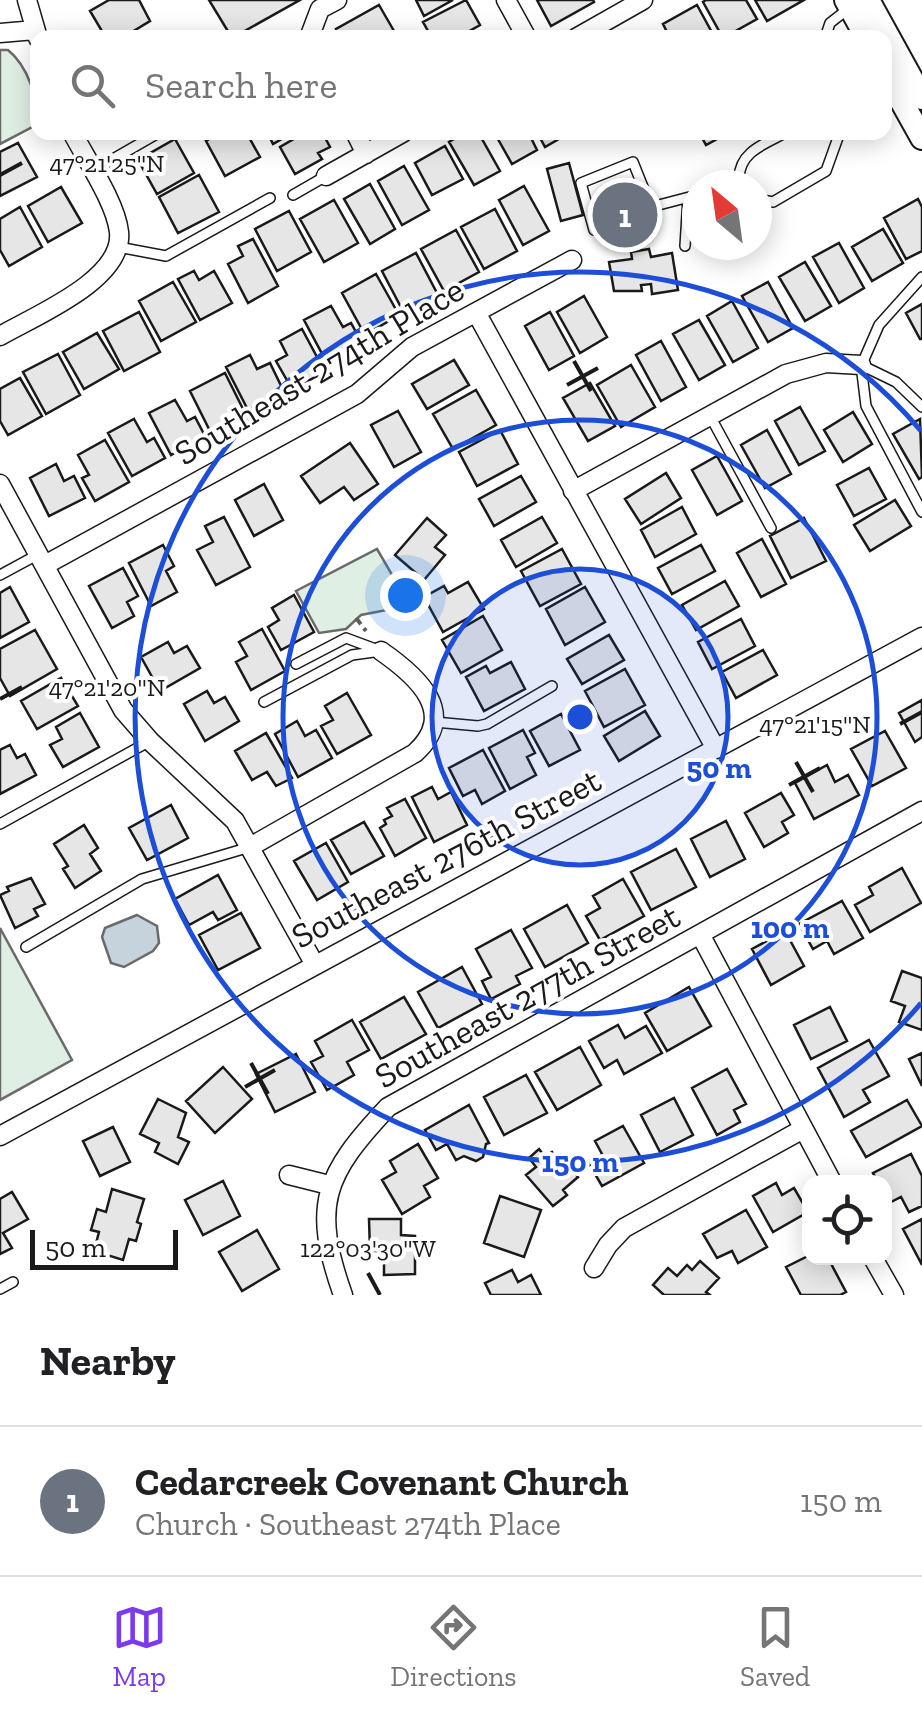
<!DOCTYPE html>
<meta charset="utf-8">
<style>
:root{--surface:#fff;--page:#f2f2f2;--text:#202124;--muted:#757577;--line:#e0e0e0;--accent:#7c3aed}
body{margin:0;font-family:"Zilla Slab",serif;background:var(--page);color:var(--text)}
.controls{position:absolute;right:30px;bottom:30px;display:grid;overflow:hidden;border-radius:20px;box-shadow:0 5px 25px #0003}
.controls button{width:90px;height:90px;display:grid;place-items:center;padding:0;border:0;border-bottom:2px solid var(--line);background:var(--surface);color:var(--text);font:50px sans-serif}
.compass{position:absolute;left:682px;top:170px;width:90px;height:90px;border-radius:50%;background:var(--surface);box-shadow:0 5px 25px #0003;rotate:331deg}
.scale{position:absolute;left:30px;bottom:25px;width:148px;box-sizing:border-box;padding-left:10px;border:5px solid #1a1a1a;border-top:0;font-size:28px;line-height:35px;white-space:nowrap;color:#1a1a1a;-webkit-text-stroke:8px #fff;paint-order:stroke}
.you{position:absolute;left:405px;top:595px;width:35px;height:35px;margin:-25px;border:8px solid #fff;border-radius:50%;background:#1a73e8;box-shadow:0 0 0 15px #1a73e833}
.badge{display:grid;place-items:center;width:65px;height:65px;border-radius:50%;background:var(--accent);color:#fff;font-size:32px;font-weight:700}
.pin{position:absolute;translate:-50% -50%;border:5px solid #fff;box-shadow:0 2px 10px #0006}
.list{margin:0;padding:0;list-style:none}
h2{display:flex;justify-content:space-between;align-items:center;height:130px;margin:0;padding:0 40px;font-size:42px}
h2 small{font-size:32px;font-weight:400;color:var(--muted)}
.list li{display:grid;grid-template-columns:65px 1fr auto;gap:30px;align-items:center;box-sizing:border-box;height:150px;padding:0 40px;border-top:2px solid var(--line)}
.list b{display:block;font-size:38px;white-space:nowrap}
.list p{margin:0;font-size:32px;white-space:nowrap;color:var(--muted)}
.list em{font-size:32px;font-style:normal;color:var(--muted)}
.icon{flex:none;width:55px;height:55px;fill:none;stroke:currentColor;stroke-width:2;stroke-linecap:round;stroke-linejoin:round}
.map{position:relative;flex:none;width:922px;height:1295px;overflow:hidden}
.search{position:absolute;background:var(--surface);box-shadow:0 5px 25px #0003;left:30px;right:30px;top:30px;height:110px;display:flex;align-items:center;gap:25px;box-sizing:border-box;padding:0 35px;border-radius:20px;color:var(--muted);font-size:38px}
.sheet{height:280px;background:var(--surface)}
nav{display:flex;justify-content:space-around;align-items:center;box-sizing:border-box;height:140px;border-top:2px solid var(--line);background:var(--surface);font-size:28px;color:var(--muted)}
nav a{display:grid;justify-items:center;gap:5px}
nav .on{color:var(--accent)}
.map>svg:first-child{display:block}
.green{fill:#e0efe3;stroke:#6a6a6a;stroke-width:2.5}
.water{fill:#c6d2dc;stroke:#6a6a6a;stroke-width:2.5}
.building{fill:#e6e6e6;stroke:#1a1a1a;stroke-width:2.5}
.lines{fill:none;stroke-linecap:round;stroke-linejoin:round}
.service-casing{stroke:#1a1a1a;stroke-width:12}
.minor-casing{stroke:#1a1a1a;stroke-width:21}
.tertiary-casing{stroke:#1a1a1a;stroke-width:26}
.path{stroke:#5f5f5f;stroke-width:4;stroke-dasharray:8 5;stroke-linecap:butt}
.service{stroke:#fff;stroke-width:9}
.minor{stroke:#fff;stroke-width:18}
.tertiary{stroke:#fff;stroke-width:22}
.ticks{fill:none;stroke:#1a1a1a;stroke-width:4}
.ring{fill:none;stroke:#1d4ed8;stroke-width:5}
.labels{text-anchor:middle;stroke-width:8;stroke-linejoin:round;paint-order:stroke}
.street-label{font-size:35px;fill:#1a1a1a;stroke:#fff}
.ticks-label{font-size:25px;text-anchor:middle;fill:#1a1a1a;stroke:#fff;stroke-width:8;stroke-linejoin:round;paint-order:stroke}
.centre{fill:#1d4ed8;stroke:#fff;stroke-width:5}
.ring-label{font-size:30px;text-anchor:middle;font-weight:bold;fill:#1d4ed8;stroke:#fff;stroke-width:8;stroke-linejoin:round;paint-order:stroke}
</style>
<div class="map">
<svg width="922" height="1295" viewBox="0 0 922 1295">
<rect width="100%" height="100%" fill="#fff"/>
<path class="green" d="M 0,50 L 8,50 C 28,66 38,99 38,124 L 0,144 Z
M 377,549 L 398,585 L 387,610 L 361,615 L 346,629 L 319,633 L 296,591 Z
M 0,928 L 72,1060 L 0,1100 Z"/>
<path class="water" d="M 137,915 L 157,926 L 159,943 L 153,951 L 124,967 L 111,963 L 102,937 L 105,928 Z"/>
<path class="building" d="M 109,0 L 139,0 L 150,21 L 122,38 L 106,38 L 90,11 Z
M 209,0 L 300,0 L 232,38 Z
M 416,0 L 453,0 L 424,16 Z
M 466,0 L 480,25 L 457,38 L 432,38 L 423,22 Z
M 537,0 L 593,0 L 594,2 L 551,26 Z
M 706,0 L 746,0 L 757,19 L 723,38 L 703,2 Z
M 755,0 L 804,0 L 767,21 Z
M 379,5 L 394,31 L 383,38 L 341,38 L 336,29 Z
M 697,5 L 715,38 L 670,38 L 663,24 Z
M 221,132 L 246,132 L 260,157 L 225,176 L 206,141 Z
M 267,132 L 294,132 L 273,144 Z
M 306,132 L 322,132 L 330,147 L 318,153 L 322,159 L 295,174 L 280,147 Z
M 466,132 L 478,132 L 500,171 L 474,185 L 449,142 Z
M 494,132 L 528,132 L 537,150 L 512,164 Z
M 537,132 L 571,132 L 545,147 Z
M 699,132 L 730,132 L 706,145 Z
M 175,139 L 194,173 L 157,194 L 138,160 Z
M 18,143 L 37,177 L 0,196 L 0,152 Z
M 445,146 L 463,179 L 432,195 L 415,163 Z
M 569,163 L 583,215 L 561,221 L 547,169 Z
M 404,166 L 429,210 L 402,225 L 378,181 Z
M 199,175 L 219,212 L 178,233 L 159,197 Z
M 370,184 L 395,229 L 370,244 L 344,199 Z
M 524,186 L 549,231 L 523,245 L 499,200 Z
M 61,187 L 82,223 L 48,242 L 28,206 Z
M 918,199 L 922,207 L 922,251 L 906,259 L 884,218 Z
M 334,200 L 358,243 L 324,262 L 300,219 Z
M 20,207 L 42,247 L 9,266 L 0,250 L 0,219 Z
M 495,209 L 517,251 L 484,269 L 461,227 Z
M 289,211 L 311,252 L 277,271 L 255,229 Z
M 883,229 L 903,263 L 872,281 L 852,247 Z
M 456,230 L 479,272 L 444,291 L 421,249 Z
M 253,239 L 278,286 L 248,303 L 228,264 L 243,256 L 238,246 Z
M 839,243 L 864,288 L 839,303 L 813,257 Z
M 649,249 L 651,257 L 672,253 L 678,290 L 652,294 L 651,284 L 641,285 L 642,291 L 614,291 L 609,262 L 632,259 L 631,252 Z
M 416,253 L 438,295 L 404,313 L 382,271 Z
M 805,262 L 831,306 L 805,321 L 779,277 Z
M 194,271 L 199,280 L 214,271 L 232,303 L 200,320 L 178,279 Z
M 376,274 L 399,315 L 365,335 L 342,293 Z
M 173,282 L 196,322 L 161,341 L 139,301 Z
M 768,282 L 793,328 L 768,342 L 742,296 Z
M 584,296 L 607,337 L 580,353 L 557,312 Z
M 732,301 L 758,348 L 733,362 L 707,316 Z
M 922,304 L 922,339 L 920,339 L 906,313 Z
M 331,306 L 343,327 L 351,323 L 363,345 L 327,363 L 304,320 Z
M 139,312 L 160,352 L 124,371 L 103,331 Z
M 550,312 L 574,356 L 549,370 L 525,326 Z
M 699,320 L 725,365 L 699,380 L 673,334 Z
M 302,329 L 325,372 L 292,389 L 276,361 L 287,355 L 280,341 Z
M 97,333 L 119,369 L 84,389 L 63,352 Z
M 661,341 L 686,387 L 661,401 L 636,355 Z
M 58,354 L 80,395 L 46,414 L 23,372 Z
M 250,355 L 257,369 L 270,363 L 284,392 L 248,410 L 226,367 Z
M 454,360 L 469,385 L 427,409 L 412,384 Z
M 631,365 L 655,407 L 621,427 L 597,385 Z
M 225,373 L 246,415 L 211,433 L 190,391 Z
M 20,378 L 42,416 L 8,435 L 0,421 L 0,389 Z
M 590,383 L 615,426 L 588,441 L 563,398 Z
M 476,390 L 496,425 L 453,449 L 433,414 Z
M 175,400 L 187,421 L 195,417 L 205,436 L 171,455 L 149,413 Z
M 800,407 L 825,451 L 799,465 L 775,421 Z
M 398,411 L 421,452 L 394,467 L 371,425 Z
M 853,412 L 872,444 L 843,462 L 824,430 Z
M 134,419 L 147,442 L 154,438 L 165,458 L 132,476 L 108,433 Z
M 920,419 L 922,477 L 919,479 L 893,434 Z
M 500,430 L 518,464 L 477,486 L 459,452 Z
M 767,430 L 791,474 L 765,488 L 741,445 Z
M 105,440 L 129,482 L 95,501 L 82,478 L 89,475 L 78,455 Z
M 350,443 L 378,484 L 354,500 L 344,487 L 320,503 L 301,476 Z
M 717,456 L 742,501 L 717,515 L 692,470 Z
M 56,464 L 64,481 L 74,476 L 85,498 L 49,516 L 30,478 Z
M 869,468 L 886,499 L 854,516 L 837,485 Z
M 666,473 L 681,498 L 641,524 L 625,499 Z
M 521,476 L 536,502 L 494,526 L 479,499 Z
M 264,484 L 283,520 L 254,536 L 235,500 Z
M 895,500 L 911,526 L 870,551 L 854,525 Z
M 682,507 L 696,534 L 655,557 L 641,530 Z
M 224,517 L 250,567 L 216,585 L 197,550 L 213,542 L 205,526 Z
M 542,517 L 557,543 L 516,567 L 501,540 Z
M 427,518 L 446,535 L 435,547 L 445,555 L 424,580 L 395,555 Z
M 804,518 L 826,561 L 791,578 L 770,536 Z
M 762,539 L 786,584 L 761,597 L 737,553 Z
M 163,545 L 174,566 L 166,571 L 177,592 L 151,606 L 129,563 Z
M 701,545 L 715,571 L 672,594 L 658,568 Z
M 562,549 L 581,584 L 540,606 L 521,571 Z
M 123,568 L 138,596 L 127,602 L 134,616 L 112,628 L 89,586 Z
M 725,581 L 739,606 L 696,630 L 682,605 Z
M 468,582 L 484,609 L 443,632 L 424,597 L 444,586 L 448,593 Z
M 10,587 L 29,622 L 0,638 L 0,593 Z
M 585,587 L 605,622 L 565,645 L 546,609 Z
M 294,595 L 314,632 L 281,650 L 268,627 L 279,620 L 272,608 Z
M 483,616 L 502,650 L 461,673 L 442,640 Z
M 741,619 L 755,646 L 712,669 L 698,642 Z
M 262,629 L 285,671 L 251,690 L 236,662 L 247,656 L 239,642 Z
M 35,630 L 57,669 L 10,696 L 0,678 L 0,649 Z
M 609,635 L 624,660 L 582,684 L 567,659 Z
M 168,642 L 174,653 L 187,646 L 200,668 L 160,691 L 141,657 Z
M 763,650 L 777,675 L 736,698 L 722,672 Z
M 511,662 L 525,689 L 484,711 L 466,677 L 486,666 L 490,673 Z
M 625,669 L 645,705 L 604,727 L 585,691 Z
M 61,678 L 78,706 L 37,729 L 21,701 Z
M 207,691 L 214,703 L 225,697 L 239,721 L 205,741 L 184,704 Z
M 347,693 L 371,735 L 337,754 L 321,726 L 333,720 L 325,706 Z
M 922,700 L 922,737 L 915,742 L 899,713 Z
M 645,711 L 660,736 L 619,761 L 604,736 Z
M 80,713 L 99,747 L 63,767 L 50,745 L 62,739 L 56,727 Z
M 561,714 L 580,750 L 549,766 L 530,731 Z
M 297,721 L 305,736 L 316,730 L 332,758 L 298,777 L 275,734 Z
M 523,730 L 535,753 L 527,757 L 536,775 L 510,789 L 489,748 Z
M 885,731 L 906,768 L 872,786 L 851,749 Z
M 266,733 L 292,778 L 276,786 L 267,772 L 252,780 L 235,751 Z
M 10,745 L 17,758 L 25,754 L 36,775 L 0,794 L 0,750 Z
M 483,750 L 505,791 L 482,804 L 475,790 L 463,796 L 449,768 Z
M 827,765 L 835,782 L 848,775 L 859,795 L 814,819 L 795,783 Z
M 432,787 L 438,799 L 451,792 L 467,825 L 434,842 L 412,797 Z
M 781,793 L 794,815 L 782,822 L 788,833 L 764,847 L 745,813 Z
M 405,799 L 426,838 L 395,856 L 380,828 L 386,824 L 384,820 L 392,816 L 387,808 Z
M 171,805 L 188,838 L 147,860 L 129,828 Z
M 726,821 L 745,859 L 710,877 L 691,839 Z
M 364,822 L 384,856 L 351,874 L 331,840 Z
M 84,825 L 98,848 L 90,854 L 101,871 L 75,888 L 63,869 L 68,866 L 54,844 Z
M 326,843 L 348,882 L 317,900 L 294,861 Z
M 676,849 L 696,887 L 651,910 L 631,872 Z
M 902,868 L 921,903 L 870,932 L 855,905 L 873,895 L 869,887 Z
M 218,875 L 237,910 L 218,920 L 213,912 L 189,925 L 175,899 Z
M 31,878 L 45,904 L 34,909 L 38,916 L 15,928 L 0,895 L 9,891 L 7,887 Z
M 623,879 L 644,916 L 600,940 L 586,916 L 600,908 L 593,896 Z
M 842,901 L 863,938 L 834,954 L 827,941 L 813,949 L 799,924 Z
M 567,905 L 588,943 L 545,967 L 524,929 Z
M 241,913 L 260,948 L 218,970 L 199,935 Z
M 511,930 L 532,968 L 516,976 L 520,984 L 491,999 L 482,981 L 491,977 L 476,949 Z
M 785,931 L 804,966 L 771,985 L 752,949 Z
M 462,967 L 482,1004 L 438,1028 L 418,992 Z
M 902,971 L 922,978 L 922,1030 L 899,1022 L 905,1006 L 891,1001 Z
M 689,987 L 711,1026 L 667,1051 L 645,1013 Z
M 404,997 L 426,1034 L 381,1059 L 360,1022 Z
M 830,1007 L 847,1041 L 811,1059 L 794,1025 Z
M 352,1020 L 369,1050 L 347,1062 L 354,1075 L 327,1090 L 311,1062 L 323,1056 L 315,1041 Z
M 618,1025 L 625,1038 L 646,1026 L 662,1053 L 624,1074 L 617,1060 L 604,1068 L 589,1041 Z
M 869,1040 L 889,1076 L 863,1090 L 870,1102 L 844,1117 L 818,1068 Z
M 580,1047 L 601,1085 L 557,1110 L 535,1072 Z
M 922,1053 L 922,1086 L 909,1059 Z
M 296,1054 L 315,1092 L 275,1112 L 256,1074 Z
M 223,1067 L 252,1099 L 215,1133 L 186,1101 Z
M 727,1069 L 746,1104 L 734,1110 L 740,1122 L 717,1135 L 692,1088 Z
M 526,1075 L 547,1113 L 504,1135 L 484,1097 Z
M 674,1098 L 693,1135 L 660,1152 L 641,1115 Z
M 158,1099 L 186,1113 L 178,1137 L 189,1142 L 178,1164 L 155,1152 L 159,1143 L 140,1134 Z
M 907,1100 L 922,1126 L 866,1157 L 851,1131 Z
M 469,1105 L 489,1143 L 486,1144 L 483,1157 L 476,1161 L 464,1156 L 456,1160 L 447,1144 L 436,1150 L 425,1130 Z
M 623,1126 L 644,1163 L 602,1186 L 588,1162 L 602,1154 L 595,1141 Z
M 113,1127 L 130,1162 L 100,1176 L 83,1141 Z
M 418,1144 L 438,1178 L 424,1186 L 430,1197 L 402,1214 L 382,1180 L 396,1172 L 390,1161 Z
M 539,1149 L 545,1157 L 552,1152 L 561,1163 L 564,1160 L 578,1177 L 563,1190 L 567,1195 L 553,1206 L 526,1175 L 536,1167 L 529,1158 Z
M 911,1154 L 922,1176 L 922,1206 L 909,1212 L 901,1197 L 889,1203 L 884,1182 L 878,1182 L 873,1173 Z
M 223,1181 L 240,1216 L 203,1235 L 185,1200 Z
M 776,1183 L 782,1195 L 794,1188 L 808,1212 L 773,1232 L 753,1196 Z
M 112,1189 L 144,1199 L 137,1222 L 141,1224 L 136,1241 L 129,1239 L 123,1260 L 94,1251 L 99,1232 L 91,1230 L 97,1209 L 106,1212 Z
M 12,1192 L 28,1219 L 3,1233 L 12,1248 L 0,1254 L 0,1199 Z
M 500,1196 L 541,1210 L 524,1257 L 484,1243 Z
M 746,1210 L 767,1247 L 738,1263 L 732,1251 L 717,1258 L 703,1234 Z
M 369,1219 L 401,1219 L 401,1235 L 415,1236 L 415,1274 L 384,1275 L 384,1251 L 370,1251 Z
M 922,1219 L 922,1265 L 903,1229 Z
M 257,1230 L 279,1269 L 242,1291 L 219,1252 Z
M 810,1255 L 828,1258 L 846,1292 L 840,1295 L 801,1295 L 786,1267 Z
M 700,1261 L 719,1278 L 706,1292 L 710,1295 L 664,1295 L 653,1285 L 668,1268 L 677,1276 L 687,1265 L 692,1270 Z
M 512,1270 L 518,1282 L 531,1275 L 541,1295 L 491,1295 L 485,1283 Z"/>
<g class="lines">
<defs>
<path id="service" d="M 825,38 L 830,23 L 848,9
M 633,162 L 651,207 L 594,230 L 581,183 Z
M 94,170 L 160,132
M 739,178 C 740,151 765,144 787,132
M 722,185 L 739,178 L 743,185
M 293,195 L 326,176
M 757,199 L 773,202 L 826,171 L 840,132
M 651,207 L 697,195
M 685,246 L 688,198
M 118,247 L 166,256 L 270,198
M 862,364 L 879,325 L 922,277
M 710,416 L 771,528
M 922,512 L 866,406 L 861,365 L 896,382 L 922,407
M 0,575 L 37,555
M 264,702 L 352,655 L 381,651 L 346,638 L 296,664
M 435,722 L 478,726 L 487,724 L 552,686
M 0,824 L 150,741
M 26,947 L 142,879 L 250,847
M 0,1289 L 13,1282"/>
<path id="minor" d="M 27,0 L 38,38
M 506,0 L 527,38
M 0,33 L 35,30
M 309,38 L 320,9 L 337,0
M 576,38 L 643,0
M 355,132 L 366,154
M 326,176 L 404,132
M 477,314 L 716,749
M 0,336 C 34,316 124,280 119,232 C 116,203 86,159 72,132
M 0,484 L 123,710 L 150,741 L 235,821 L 315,965
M 573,491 L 786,374 L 826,363 L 861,365
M 45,565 L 357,394 L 412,347 L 572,260
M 250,847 L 415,753 C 459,713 417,676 381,651
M 701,936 L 832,1182
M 0,1136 L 922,637
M 289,1175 L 329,1185
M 873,1258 L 894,1295
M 594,1268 L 608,1245 L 624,1228 L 803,1129
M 343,1295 C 311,1205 324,1175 388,1107 L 922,811"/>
<path id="tertiary" d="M 846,0 L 867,38
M 868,0 L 922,98
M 884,70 L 922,138"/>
</defs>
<use href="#service" class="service-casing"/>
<use href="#minor" class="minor-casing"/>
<use href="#tertiary" class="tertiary-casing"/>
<path class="path" d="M 356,618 L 366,631"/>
<use href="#service" class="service"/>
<use href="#minor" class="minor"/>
<use href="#tertiary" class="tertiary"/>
</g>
<path class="ticks" d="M 0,175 L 22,163M 574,361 L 591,391M 567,385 L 598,368M 0,699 L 22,687M 900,724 L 922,712M 796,762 L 813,792M 789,785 L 820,768M 251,1063 L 268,1094M 245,1087 L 275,1070M 368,1273 L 380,1295"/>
<circle cx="580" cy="717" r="148" fill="#1d4ed8" fill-opacity=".12"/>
<g class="ring">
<circle cx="580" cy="717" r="148"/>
<circle cx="580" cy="717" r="297"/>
<path d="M921 1003A445 445 0 1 1 921 431"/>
</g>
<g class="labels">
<g class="street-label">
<text transform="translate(319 371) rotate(-31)" y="12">Southeast 274th Place</text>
<text transform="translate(446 858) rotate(-28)" y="12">Southeast 276th Street</text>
<text transform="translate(527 996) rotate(-29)" y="12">Southeast 277th Street</text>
</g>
</g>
<g class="ticks-label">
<text x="107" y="172">47°21'25"N</text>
<text x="107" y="696">47°21'20"N</text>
<text x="815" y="733">47°21'15"N</text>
<text x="368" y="1257">122°03'30"W</text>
</g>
<circle cx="580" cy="717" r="15" class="centre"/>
<g class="ring-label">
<text x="719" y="778">50 m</text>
<text x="790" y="938">100 m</text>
<text x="580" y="1172">150 m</text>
</g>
</svg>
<div class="controls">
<button><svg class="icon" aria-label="locate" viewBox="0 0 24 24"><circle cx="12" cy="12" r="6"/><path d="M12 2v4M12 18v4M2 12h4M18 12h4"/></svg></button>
</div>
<svg class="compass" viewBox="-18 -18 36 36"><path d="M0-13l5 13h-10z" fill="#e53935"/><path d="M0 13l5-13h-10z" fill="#757577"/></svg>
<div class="scale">50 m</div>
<div class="you"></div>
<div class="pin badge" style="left:625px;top:215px;background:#6b7280">1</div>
<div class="search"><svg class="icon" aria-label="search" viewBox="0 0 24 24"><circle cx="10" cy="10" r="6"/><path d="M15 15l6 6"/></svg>Search here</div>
</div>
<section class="sheet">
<h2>Nearby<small></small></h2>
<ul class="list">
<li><span class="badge" style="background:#6b7280">1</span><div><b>Cedarcreek Covenant Church</b><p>Church · Southeast 274th Place</p></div><em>150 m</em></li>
</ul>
</section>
<nav>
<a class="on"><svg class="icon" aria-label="map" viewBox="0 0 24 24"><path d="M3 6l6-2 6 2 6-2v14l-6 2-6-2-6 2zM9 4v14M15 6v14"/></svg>Map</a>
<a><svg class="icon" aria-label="directions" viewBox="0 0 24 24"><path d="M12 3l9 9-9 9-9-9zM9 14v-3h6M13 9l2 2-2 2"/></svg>Directions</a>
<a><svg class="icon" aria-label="saved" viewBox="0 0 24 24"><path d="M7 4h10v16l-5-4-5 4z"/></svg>Saved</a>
</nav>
